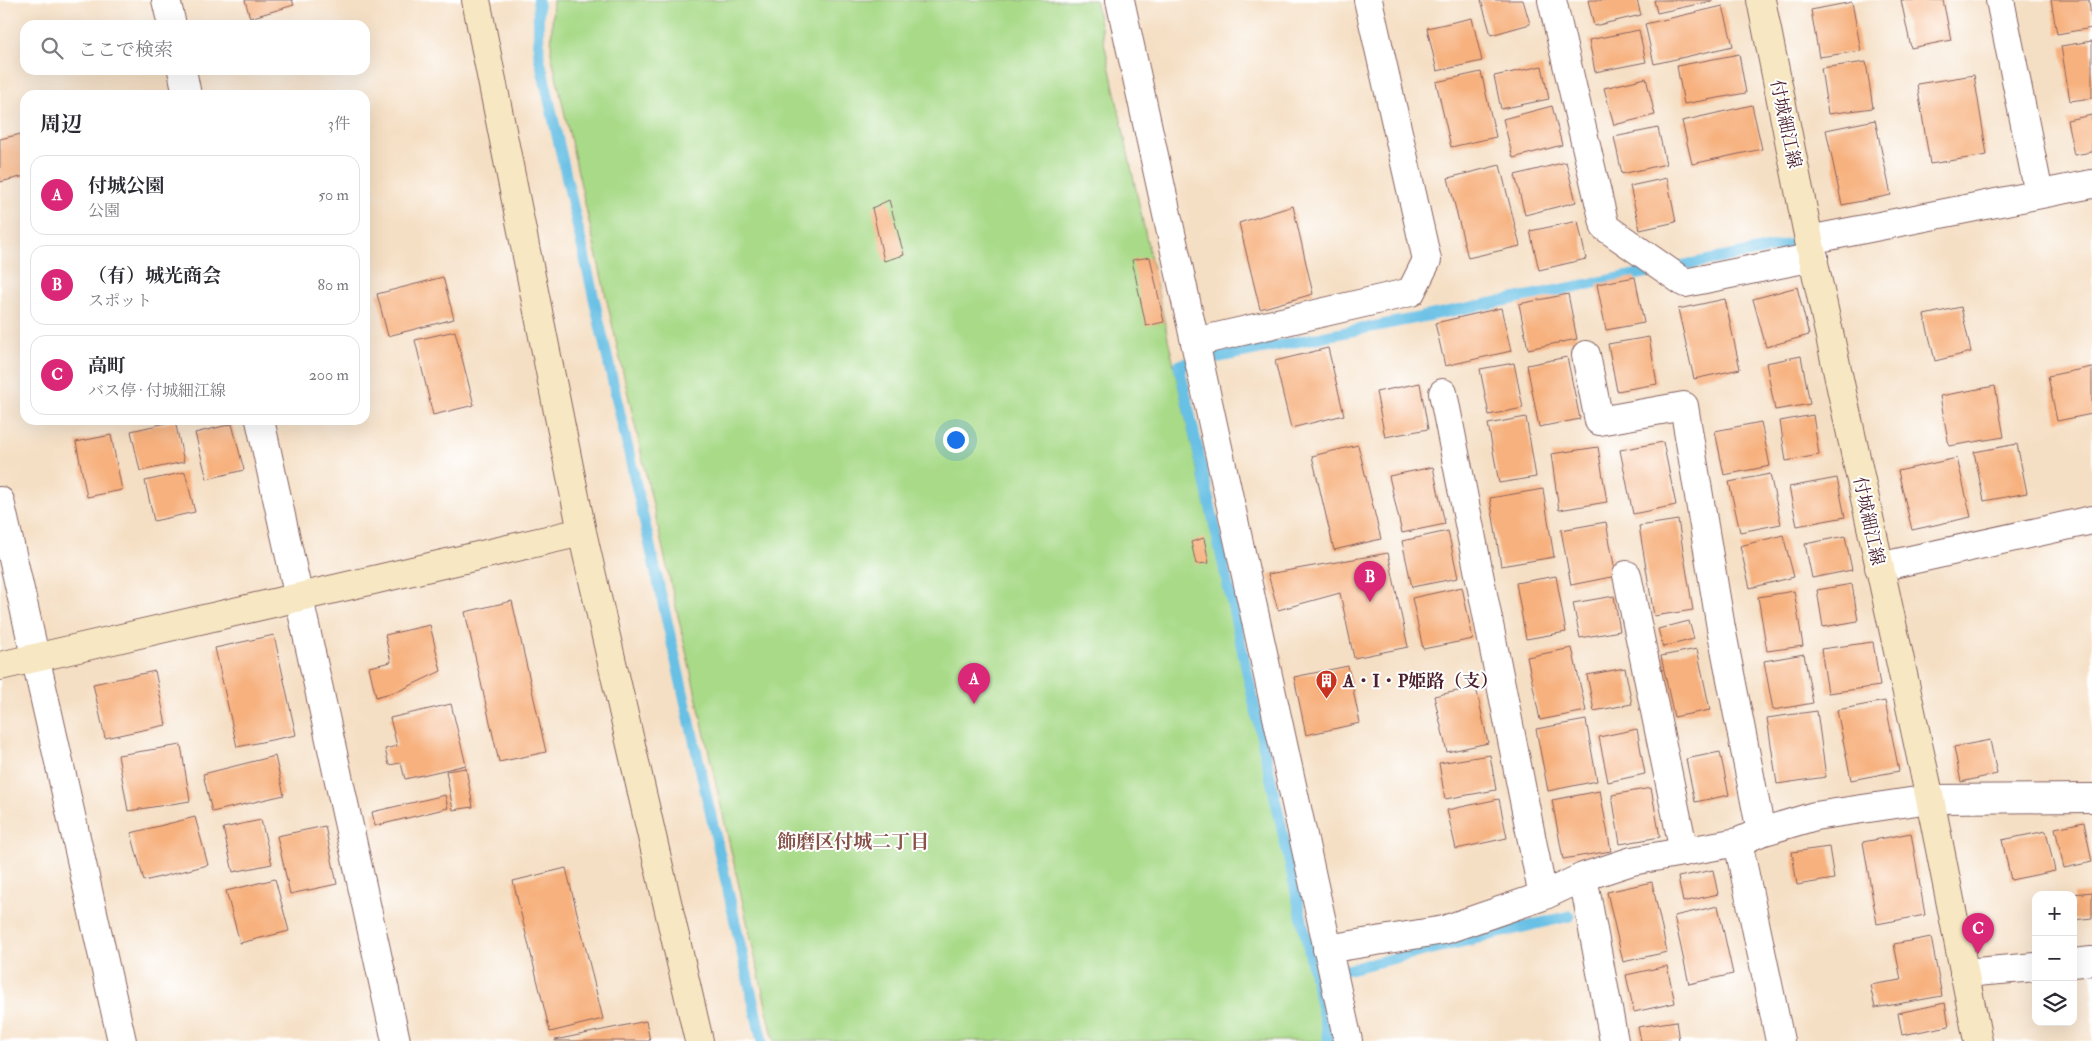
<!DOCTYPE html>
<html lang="ja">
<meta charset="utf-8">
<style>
:root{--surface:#fff;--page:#f2f2f3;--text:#2b2b33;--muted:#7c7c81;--line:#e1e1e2;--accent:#db2777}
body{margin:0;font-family:"IM FELL Double Pica","Noto Serif JP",serif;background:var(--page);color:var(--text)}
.controls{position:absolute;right:15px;bottom:15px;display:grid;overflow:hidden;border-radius:10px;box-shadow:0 5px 20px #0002}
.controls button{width:45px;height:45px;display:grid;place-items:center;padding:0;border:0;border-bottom:1px solid var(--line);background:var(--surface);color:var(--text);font:25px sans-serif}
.you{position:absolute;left:955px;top:439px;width:18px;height:18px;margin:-12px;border:4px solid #fff;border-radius:50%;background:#1a73e8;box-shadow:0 0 0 8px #1a73e833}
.badge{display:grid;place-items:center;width:32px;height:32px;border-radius:50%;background:var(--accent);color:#fff;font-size:16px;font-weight:700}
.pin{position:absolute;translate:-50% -41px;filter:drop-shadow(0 1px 2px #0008)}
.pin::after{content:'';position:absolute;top:26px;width:18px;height:15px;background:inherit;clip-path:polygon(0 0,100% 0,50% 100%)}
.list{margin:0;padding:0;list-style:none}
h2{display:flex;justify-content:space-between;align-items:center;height:65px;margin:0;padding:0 20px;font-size:21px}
h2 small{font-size:16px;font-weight:400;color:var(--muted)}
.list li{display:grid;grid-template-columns:32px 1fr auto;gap:15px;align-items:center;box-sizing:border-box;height:80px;margin:0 10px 10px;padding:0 10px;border:1px solid var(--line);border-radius:15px}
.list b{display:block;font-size:19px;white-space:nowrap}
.list p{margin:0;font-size:16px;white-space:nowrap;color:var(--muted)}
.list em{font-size:16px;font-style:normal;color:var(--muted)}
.icon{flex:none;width:28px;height:28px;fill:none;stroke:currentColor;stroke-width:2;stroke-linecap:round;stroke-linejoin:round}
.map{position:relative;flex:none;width:2092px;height:1041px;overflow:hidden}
.search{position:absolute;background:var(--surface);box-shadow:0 5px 20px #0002;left:20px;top:20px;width:350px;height:55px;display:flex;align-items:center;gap:12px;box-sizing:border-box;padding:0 18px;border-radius:15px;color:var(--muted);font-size:19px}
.panel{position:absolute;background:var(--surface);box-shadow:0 5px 20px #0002;left:20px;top:90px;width:350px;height:335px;border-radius:15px}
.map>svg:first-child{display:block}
.green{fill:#a8da88;stroke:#797c5a}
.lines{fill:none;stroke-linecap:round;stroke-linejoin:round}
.stream{stroke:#67c0e5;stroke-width:11}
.building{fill:#f7b17e}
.street-casing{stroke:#866261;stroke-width:30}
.secondary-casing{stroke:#866261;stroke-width:30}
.street{stroke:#fff;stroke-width:28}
.secondary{stroke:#f7e8c3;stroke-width:28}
.labels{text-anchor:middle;stroke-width:4;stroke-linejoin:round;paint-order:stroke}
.street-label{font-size:18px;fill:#4a1f2b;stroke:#fff}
.poi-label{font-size:18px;font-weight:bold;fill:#4a1f2b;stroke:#fff;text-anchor:start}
.neighbourhood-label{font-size:19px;font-weight:bold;fill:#875248;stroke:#fff}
</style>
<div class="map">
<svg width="2092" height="1041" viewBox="0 0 2092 1041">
<rect width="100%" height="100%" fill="#fff"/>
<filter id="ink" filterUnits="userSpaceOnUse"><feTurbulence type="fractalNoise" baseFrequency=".02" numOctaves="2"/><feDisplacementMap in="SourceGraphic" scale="10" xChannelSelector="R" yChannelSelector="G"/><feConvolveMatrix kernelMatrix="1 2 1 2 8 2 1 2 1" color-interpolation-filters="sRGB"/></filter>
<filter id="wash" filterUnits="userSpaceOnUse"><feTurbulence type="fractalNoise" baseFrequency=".0096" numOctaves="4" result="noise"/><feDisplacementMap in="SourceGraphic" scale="20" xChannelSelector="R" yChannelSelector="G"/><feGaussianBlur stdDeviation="1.12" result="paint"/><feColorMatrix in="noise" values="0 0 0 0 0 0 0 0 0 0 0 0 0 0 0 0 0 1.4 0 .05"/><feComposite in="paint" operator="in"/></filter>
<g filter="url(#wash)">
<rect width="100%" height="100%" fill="#f5dfc4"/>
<path class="green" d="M 553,0 L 1095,0 L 1174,366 L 1325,1041 L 774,1041 L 551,53 Z"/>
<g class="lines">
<path class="stream" d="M 538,0 L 539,56 L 762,1041
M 1333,973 L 1570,916
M 1329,1041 L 1179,365 L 1791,244"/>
</g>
<g id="blocks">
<path class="building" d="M 245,0 L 292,0 L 294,5 L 250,18 Z
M 1481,0 L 1523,0 L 1530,24 L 1491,35 Z
M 1588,0 L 1637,0 L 1641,15 L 1594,26 Z
M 1654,0 L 1712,0 L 1712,1 L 1657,13 Z
M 1901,0 L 1943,0 L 1951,40 L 1911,48 Z
M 2051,0 L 2089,0 L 2092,28 L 2057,34 Z
M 1852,2 L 1861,51 L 1819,57 L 1811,10 Z
M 1723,6 L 1733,46 L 1654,64 L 1645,24 Z
M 1472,18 L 1482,61 L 1437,71 L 1427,28 Z
M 1639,30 L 1646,62 L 1595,72 L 1589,40 Z
M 2092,41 L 2092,98 L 2070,101 L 2061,46 Z
M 1739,54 L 1746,93 L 1684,104 L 1677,66 Z
M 1866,62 L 1873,108 L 1828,114 L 1821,68 Z
M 1542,66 L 1549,99 L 1501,109 L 1494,76 Z
M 1481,72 L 1496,137 L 1451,147 L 1436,82 Z
M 1974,75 L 1987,155 L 1930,164 L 1917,84 Z
M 1646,78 L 1655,115 L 1614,125 L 1604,88 Z
M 1752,105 L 1762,149 L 1692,164 L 1682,121 Z
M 1552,106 L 1562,145 L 1513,158 L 1503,119 Z
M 2092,115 L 2092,152 L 2074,155 L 2067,120 Z
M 1875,120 L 1891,195 L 1842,205 L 1826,130 Z
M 1658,128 L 1666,164 L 1622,174 L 1614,137 Z
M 25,133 L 25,176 L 0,182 L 0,139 Z
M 1566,162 L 1576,202 L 1525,215 L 1515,175 Z
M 1500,165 L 1520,246 L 1468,258 L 1448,178 Z
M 1667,178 L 1676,222 L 1640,230 L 1630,186 Z
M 889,200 L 904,255 L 884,261 L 872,208 Z
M 1293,206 L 1313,294 L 1260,309 L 1239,223 Z
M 1578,221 L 1586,259 L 1539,270 L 1530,231 Z
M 1150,257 L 1164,322 L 1146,326 L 1132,260 Z
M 443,277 L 454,319 L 388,336 L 377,294 Z
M 1635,277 L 1644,323 L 1606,330 L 1597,284 Z
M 1797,287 L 1809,335 L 1766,347 L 1753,299 Z
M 1568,294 L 1577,339 L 1528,349 L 1519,304 Z
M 1725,299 L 1740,369 L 1694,379 L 1678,309 Z
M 1961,307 L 1971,352 L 1935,361 L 1924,315 Z
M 1501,308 L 1511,351 L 1445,366 L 1435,323 Z
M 455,331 L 474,405 L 433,415 L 415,340 Z
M 1649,337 L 1657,384 L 1617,391 L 1608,344 Z
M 1328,348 L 1344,415 L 1291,428 L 1275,361 Z
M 1801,356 L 1810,404 L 1775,410 L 1766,363 Z
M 1567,357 L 1580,419 L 1539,427 L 1527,365 Z
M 1514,363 L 1523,408 L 1489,415 L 1480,369 Z
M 2092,367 L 2092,414 L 2057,421 L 2048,376 Z
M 1420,383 L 1428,429 L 1385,437 L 1376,392 Z
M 1995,386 L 2004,437 L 1949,446 L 1940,396 Z
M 1813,415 L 1819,455 L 1786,461 L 1780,421 Z
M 1526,417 L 1536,477 L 1499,483 L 1488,424 Z
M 175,421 L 184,462 L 140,471 L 131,431 Z
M 1761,422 L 1770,466 L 1724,475 L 1715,431 Z
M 232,424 L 244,470 L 207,479 L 195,433 Z
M 111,435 L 122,490 L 87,497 L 76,442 Z
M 1663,442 L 1676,505 L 1633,514 L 1620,450 Z
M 2017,444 L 2027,493 L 1984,501 L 1974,452 Z
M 1358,445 L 1381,539 L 1334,550 L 1312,456 Z
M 1598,447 L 1607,502 L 1559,510 L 1551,454 Z
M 1957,458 L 1971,517 L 1912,530 L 1898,471 Z
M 1433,467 L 1445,524 L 1402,533 L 1389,476 Z
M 185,472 L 195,512 L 154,521 L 145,481 Z
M 1770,474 L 1781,524 L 1740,532 L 1729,482 Z
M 1837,478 L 1845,517 L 1797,526 L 1789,487 Z
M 1543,489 L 1554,557 L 1501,566 L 1490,498 Z
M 1678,520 L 1693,610 L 1654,616 L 1639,526 Z
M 1606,522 L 1616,576 L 1571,585 L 1561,530 Z
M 1448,531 L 1458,578 L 1412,587 L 1402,541 Z
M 1783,535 L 1794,577 L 1750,588 L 1740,546 Z
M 1845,536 L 1852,570 L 1812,578 L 1805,544 Z
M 1204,538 L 1209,563 L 1196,564 L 1191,542 Z
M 1388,553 L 1408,647 L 1354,658 L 1340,593 L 1278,610 L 1268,574 Z
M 1556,576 L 1566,632 L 1526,639 L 1516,583 Z
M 1852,584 L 1858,621 L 1823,627 L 1817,590 Z
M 1462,587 L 1473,639 L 1423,649 L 1412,598 Z
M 1794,591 L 1803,646 L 1767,651 L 1758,597 Z
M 1614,596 L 1620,631 L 1580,638 L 1573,603 Z
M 512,601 L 546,752 L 499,762 L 465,612 Z
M 1689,621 L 1694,639 L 1663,647 L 1658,629 Z
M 430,625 L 441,671 L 401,690 L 376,697 L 369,667 L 391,662 L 385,635 Z
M 274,635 L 296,735 L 237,747 L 215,648 Z
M 1873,642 L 1880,686 L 1828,693 L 1821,649 Z
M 1572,648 L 1586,711 L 1540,720 L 1527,657 Z
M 1697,649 L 1710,710 L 1674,717 L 1661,656 Z
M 1804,654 L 1813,703 L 1773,710 L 1764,661 Z
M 1348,666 L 1360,723 L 1306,735 L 1294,677 Z
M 1625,668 L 1632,704 L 1594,711 L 1587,675 Z
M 155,671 L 166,725 L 105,738 L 93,684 Z
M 1476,687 L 1488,743 L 1447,752 L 1434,696 Z
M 1885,701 L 1899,771 L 1851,780 L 1837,710 Z
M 451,704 L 466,765 L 405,779 L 401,763 L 389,765 L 385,749 L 397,746 L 390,718 Z
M 1817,711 L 1826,777 L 1777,784 L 1767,718 Z
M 1586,720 L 1597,781 L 1548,791 L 1536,729 Z
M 1637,729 L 1645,774 L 1608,782 L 1599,737 Z
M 1990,740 L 1997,774 L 1961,782 L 1954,747 Z
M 181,745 L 190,801 L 128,811 L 118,755 Z
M 1720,752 L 1729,795 L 1695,802 L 1686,759 Z
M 1490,755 L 1496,790 L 1445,799 L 1439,763 Z
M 275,756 L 284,795 L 212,812 L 203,774 Z
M 466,768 L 473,807 L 453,810 L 446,771 Z
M 1651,788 L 1660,837 L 1620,844 L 1612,795 Z
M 1600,791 L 1611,851 L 1563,859 L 1552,800 Z
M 445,795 L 448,808 L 375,826 L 372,812 Z
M 1499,799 L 1507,838 L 1456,849 L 1447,810 Z
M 195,817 L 208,865 L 144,881 L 131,833 Z
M 261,820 L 272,864 L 233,872 L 223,828 Z
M 2084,822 L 2092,862 L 2064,868 L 2055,828 Z
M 325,826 L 337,884 L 290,894 L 277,836 Z
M 2046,831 L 2055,871 L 2011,880 L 2002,840 Z
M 1911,833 L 1925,915 L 1877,924 L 1863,842 Z
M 1829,847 L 1834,879 L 1797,885 L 1792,852 Z
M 566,868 L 603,1019 L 550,1032 L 513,881 Z
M 1713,870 L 1718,894 L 1683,902 L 1678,877 Z
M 275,879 L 289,931 L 240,943 L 226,891 Z
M 1652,882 L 1667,952 L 1623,962 L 1607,892 Z
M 2092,892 L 2092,918 L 2073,920 L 2073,894 Z
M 1718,906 L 1733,974 L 1689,984 L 1674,916 Z
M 1931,937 L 1942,996 L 1875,1008 L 1870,985 L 1901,980 L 1894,944 Z
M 1667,966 L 1675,1003 L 1634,1012 L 1626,975 Z
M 1945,1003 L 1949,1026 L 1902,1035 L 1898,1013 Z
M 646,1021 L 650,1041 L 555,1041 L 555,1040 Z
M 1676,1021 L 1679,1041 L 1641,1041 L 1638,1027 Z"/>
</g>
</g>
<g filter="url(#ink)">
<use href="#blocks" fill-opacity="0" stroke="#866261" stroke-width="1"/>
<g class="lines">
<defs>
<path id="street" d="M 166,0 L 172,25
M 1120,0 L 1348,1041
M 1552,0 L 1605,227 L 1685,283 L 1814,257
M 2000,0 L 2039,194
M 182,70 L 187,95
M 1809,240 L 2092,184
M 1195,342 L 1411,292 L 1427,260 L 1368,0
M 1586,355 L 1599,421 L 1684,406 L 1721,628 L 1761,832
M 1443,393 L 1543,896
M 260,420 L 396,1041
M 0,501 L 122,1041
M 1879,567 L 2092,520
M 1627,575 L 1684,852
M 1738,842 L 1780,1041
M 1583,877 L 1614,1041
M 1327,949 L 1444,930 L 1543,896 L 1583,877 L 1632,861 L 1738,842 L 1761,832 L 1815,816 L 1930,799 L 2092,798
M 2073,963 L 2092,961
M 1964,973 L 2036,967"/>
<path id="secondary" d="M 476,0 L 582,532 L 699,1041
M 1761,0 L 1809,240 L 1930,799 L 1978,1041
M 0,666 L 582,532"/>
</defs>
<use href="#street" class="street-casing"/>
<use href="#secondary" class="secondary-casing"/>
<use href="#street" class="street"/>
<use href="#secondary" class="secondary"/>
</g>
</g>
<defs>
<symbol id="building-pin" viewBox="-11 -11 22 30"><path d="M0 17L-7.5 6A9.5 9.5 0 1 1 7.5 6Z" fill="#c8321e" stroke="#fff"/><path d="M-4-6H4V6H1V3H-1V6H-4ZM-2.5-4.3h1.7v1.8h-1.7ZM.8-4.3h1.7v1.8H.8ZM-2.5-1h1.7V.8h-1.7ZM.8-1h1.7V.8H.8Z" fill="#fff"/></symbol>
</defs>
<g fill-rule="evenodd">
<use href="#building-pin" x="1314" y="668" width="25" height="34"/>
</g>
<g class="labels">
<g class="street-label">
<text transform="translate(1786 124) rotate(78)" y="6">付城細江線</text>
<text transform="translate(1869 521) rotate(78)" y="6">付城細江線</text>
</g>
<g class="poi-label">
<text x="1343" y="687">A・I・P姫路（支）</text>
</g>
<g class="neighbourhood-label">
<text x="853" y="848">飾磨区付城二丁目</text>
</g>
</g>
</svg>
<div class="controls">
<button>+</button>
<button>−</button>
<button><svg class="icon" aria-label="layers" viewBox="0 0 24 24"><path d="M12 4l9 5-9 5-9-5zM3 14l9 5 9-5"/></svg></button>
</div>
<div class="you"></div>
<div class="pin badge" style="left:974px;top:704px">A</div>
<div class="pin badge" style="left:1370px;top:602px">B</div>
<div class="pin badge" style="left:1978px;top:954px">C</div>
<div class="search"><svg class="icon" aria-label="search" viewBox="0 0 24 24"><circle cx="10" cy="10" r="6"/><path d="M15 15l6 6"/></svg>ここで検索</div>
<section class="panel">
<h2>周辺<small>3件</small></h2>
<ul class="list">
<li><span class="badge">A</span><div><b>付城公園</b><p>公園</p></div><em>50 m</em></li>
<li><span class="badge">B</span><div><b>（有）城光商会</b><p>スポット</p></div><em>80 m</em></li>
<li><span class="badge">C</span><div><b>高町</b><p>バス停 · 付城細江線</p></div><em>200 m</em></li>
</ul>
</section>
</div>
